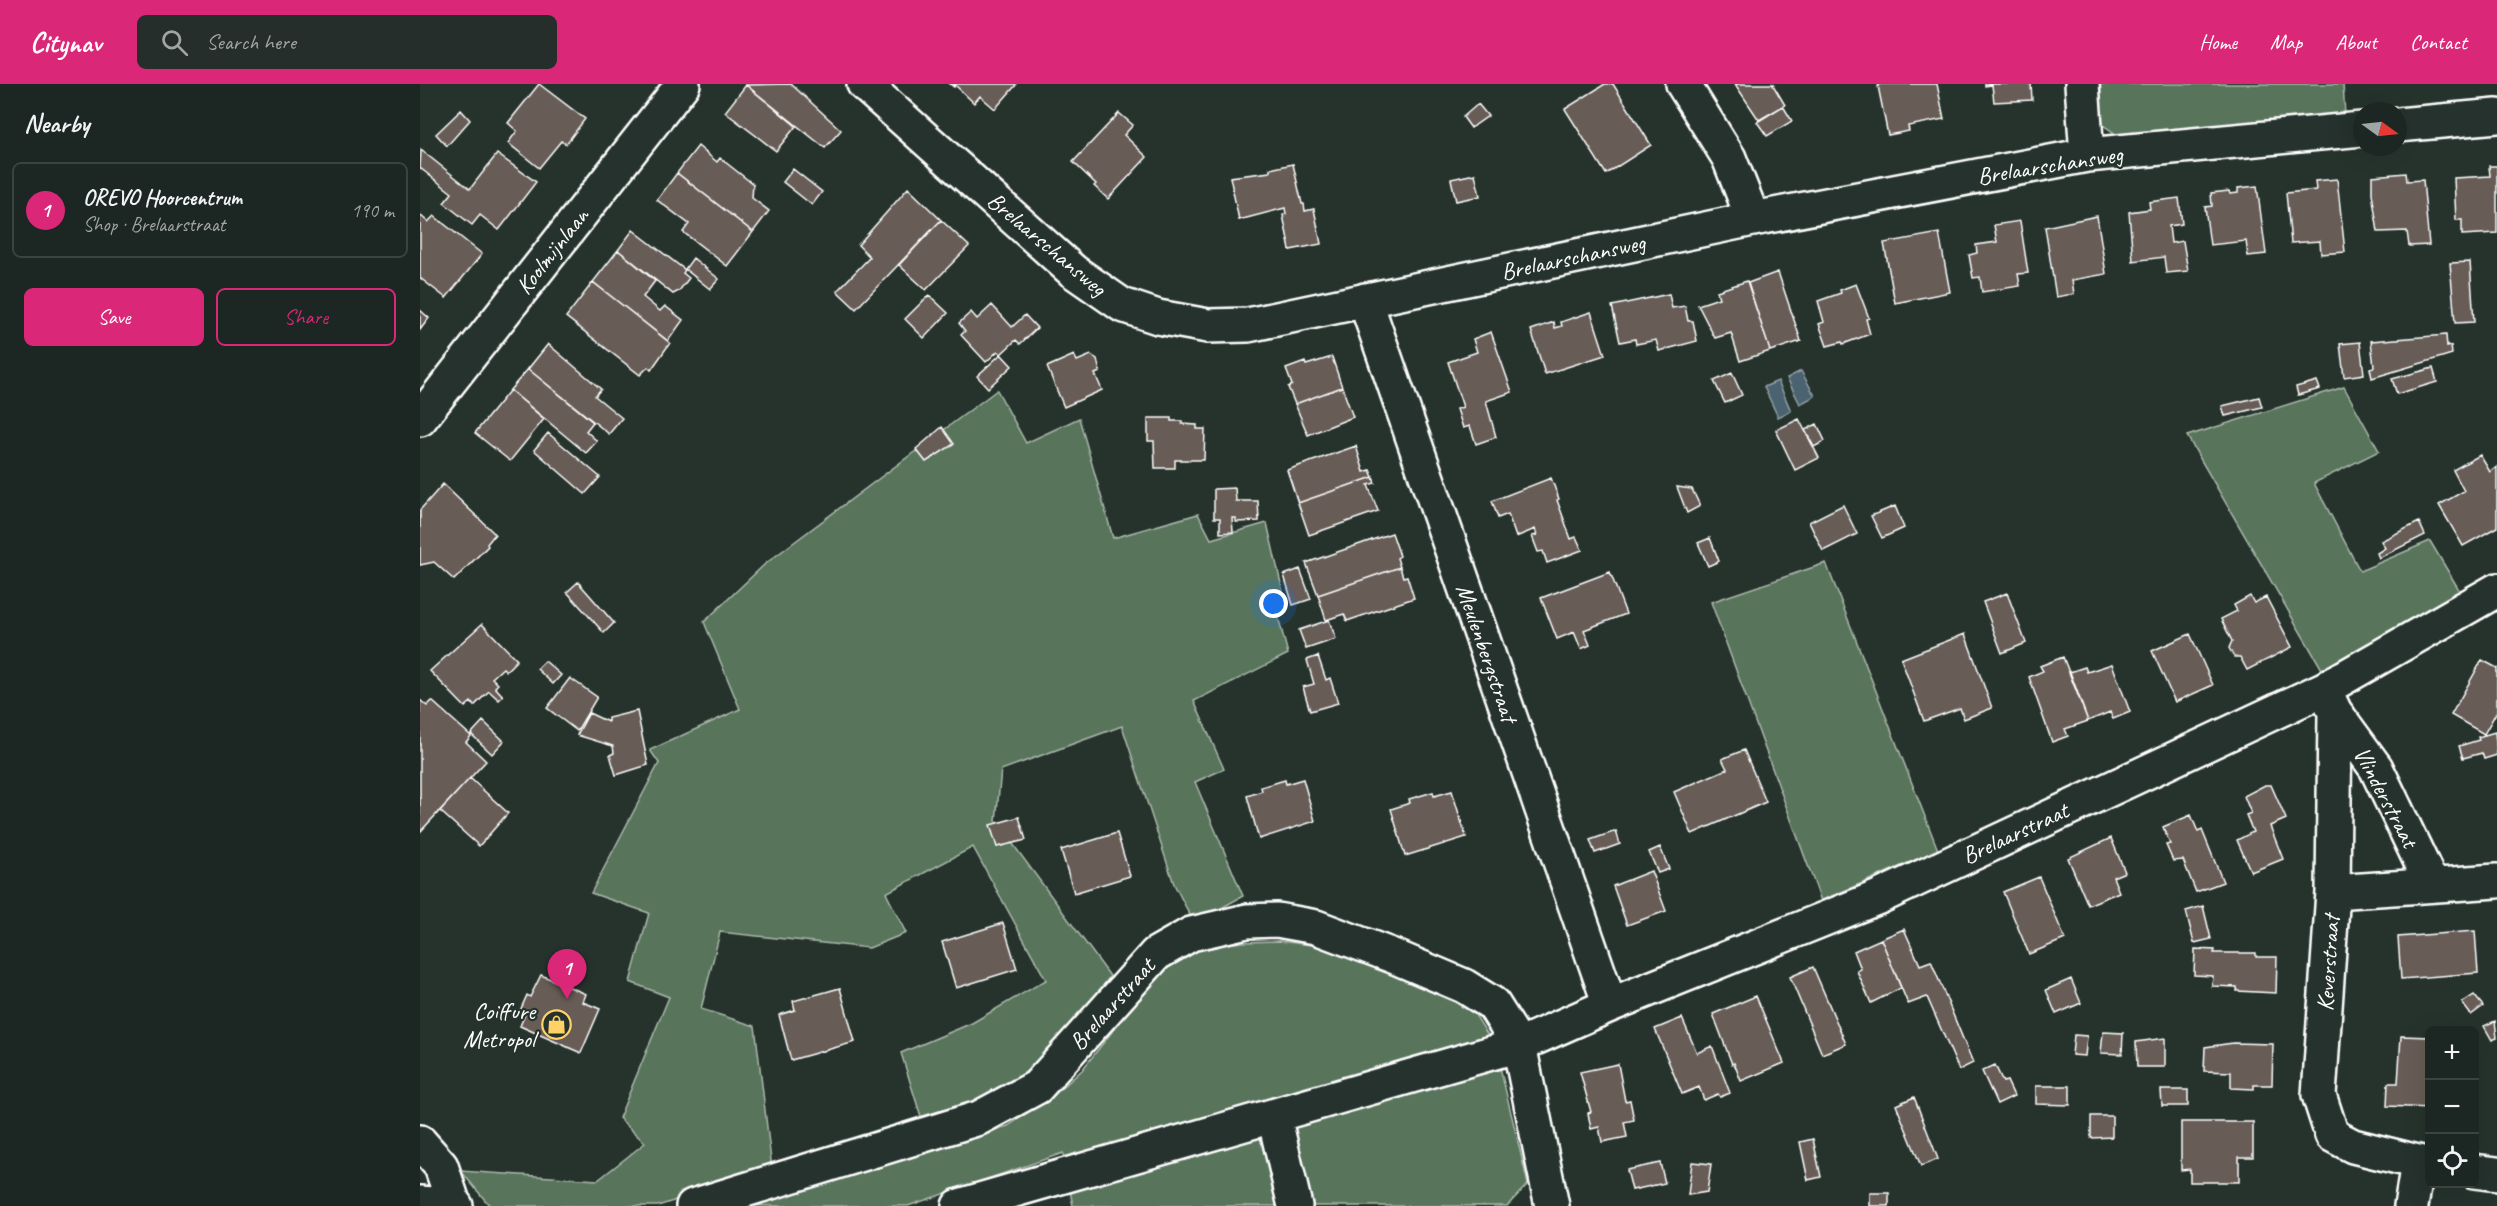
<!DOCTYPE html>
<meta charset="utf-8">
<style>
:root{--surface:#1c2622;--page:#252e2a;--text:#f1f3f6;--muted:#a0a5a5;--line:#3a4340;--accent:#db2777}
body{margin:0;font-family:Caveat,sans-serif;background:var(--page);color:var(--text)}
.controls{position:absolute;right:18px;bottom:18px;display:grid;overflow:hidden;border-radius:9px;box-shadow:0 6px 24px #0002}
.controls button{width:54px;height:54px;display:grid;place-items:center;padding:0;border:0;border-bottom:2px solid var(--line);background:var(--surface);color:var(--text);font:30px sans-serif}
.compass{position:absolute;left:1933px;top:18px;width:54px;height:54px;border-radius:50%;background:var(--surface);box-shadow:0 6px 24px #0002;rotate:105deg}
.you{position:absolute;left:854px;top:520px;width:21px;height:21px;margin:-15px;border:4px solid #fff;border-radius:50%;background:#1a73e8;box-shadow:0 0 0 9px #1a73e833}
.badge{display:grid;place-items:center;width:39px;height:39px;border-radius:50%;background:var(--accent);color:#fff;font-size:20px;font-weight:700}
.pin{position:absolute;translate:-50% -50px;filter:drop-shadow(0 2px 3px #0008)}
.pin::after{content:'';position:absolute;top:32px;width:21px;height:18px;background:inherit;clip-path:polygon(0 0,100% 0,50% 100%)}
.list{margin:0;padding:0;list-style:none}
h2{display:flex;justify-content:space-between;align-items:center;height:78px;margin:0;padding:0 24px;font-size:26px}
h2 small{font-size:20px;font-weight:400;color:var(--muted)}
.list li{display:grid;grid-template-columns:39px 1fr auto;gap:18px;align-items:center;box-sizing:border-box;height:96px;margin:0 12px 12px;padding:0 12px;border:2px solid var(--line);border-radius:9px}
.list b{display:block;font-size:22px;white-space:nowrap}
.list p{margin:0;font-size:20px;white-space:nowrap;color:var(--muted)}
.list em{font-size:20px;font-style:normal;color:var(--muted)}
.actions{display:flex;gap:12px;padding:18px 24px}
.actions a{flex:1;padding:14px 0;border:2px solid var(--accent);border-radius:9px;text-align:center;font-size:21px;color:var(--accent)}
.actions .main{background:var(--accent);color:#fff}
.icon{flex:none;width:33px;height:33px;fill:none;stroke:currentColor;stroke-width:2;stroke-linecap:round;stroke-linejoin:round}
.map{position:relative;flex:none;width:2077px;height:1122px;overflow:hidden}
header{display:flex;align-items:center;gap:36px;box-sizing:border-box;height:84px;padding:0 30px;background:var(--accent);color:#fff}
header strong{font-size:28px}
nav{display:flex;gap:33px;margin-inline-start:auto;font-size:21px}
.search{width:420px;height:54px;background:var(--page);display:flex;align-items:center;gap:15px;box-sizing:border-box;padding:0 21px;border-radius:9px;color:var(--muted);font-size:22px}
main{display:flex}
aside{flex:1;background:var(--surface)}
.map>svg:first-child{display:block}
.green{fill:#59745b;stroke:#acbaad;stroke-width:1.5}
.water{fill:#4b636f;stroke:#93a1a9;stroke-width:1.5}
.building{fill:#685c57;stroke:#fff;stroke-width:1.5}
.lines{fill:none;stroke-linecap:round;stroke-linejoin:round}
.minor-casing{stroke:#fff;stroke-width:38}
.minor{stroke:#26332d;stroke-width:33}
.labels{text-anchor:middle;stroke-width:4.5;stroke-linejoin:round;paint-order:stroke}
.street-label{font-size:24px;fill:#fff;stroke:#26332d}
.poi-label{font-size:24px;fill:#fff;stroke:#26332d;text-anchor:end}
</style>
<header>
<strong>Citynav</strong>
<div class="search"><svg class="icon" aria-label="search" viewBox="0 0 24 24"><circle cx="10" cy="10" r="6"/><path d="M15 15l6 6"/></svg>Search here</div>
<nav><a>Home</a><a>Map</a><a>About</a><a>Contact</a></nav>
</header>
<main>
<aside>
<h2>Nearby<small></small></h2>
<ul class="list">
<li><span class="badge">1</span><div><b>OREVO Hoorcentrum</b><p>Shop · Brelaarstraat</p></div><em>190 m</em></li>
</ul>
<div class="actions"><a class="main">Save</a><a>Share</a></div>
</aside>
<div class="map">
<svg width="2077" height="1122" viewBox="0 0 2077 1122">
<rect width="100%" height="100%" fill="#26332d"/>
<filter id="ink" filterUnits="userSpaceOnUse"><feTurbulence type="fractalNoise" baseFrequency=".0167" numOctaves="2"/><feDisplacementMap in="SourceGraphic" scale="12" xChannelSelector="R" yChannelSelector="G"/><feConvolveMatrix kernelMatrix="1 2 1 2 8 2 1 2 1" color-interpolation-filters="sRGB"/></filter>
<g filter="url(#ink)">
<path class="green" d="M 1674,0 L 1923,0 L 1925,31 L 1699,52 L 1683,41 Z
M 1924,303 L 1959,367 L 1894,399 L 1940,487 L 2010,457 L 2041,509 L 1903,587 L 1767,352 Z
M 577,306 L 606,359 L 659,334 L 693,454 L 778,430 L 791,455 L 847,439 L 865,517 L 855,521 L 868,570 L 774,617 L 804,685 L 775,698 L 823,812 L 796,827 L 772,835 L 754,800 L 702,642 L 581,686 L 576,737 L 690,892 C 659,939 611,995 559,1017 C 541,1025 521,1030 502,1036 L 481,969 L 552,939 L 626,896 L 553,763 L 466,809 L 486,849 L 449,864 L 300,848 L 281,925 L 335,942 L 352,1085 L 238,1122 L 70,1122 L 41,1087 L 178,1096 L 225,1059 L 199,1034 L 249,913 L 210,898 L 229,829 L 171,809 L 239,679 L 230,666 L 320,625 L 284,538 L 345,480 Z
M 1406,479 L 1518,766 L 1401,817 L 1291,518 Z
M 859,857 L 900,862 L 1022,905 L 1050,923 L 1075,962 L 1108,1100 L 1087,1122 L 653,1122 L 643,1069 L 488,1122 L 307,1122 L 588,1042 L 634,1011 L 662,986 L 731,898 L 761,873 L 789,862 L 823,858 Z"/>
<path class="water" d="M 1381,287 L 1395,312 L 1380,320 L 1367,294 Z
M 1358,297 L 1371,327 L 1358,333 L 1344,303 Z"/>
<path class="building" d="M 119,0 L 165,35 L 146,60 L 141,57 L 119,84 L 88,59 L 97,47 L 88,39 Z
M 371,0 L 421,46 L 405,64 L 326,1 Z
M 530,0 L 595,0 L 596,1 L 575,25 L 560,12 L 554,19 L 535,1 L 534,3 Z
M 1185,0 L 1193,0 L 1231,61 L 1186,90 L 1145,25 Z
M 1315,0 L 1355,0 L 1353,1 L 1365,21 L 1339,36 Z
M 1461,0 L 1517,0 L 1524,35 L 1488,42 L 1489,47 L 1468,51 L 1458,2 Z
M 1565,0 L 1611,0 L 1612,16 L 1574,18 L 1572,1 L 1565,2 Z
M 326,1 L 376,42 L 356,67 L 305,28 Z
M 1058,20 L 1068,32 L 1051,44 L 1043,33 Z
M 1363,22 L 1372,37 L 1347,52 L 1337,38 Z
M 41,26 L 50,36 L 27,62 L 16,50 Z
M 699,29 L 713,41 L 704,51 L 727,73 L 688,115 L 674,102 L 676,100 L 653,78 Z
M 278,62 L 297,78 L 300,74 L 333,100 L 332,114 L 349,127 L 333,148 L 257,89 Z
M 1,66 L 50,105 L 77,70 L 116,98 L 79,146 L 60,131 L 52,141 L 24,119 L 32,109 L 0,84 Z
M 873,80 L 882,120 L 884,120 L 885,127 L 894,125 L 901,160 L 870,166 L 863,131 L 866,130 L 865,124 L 819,136 L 810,93 L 850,88 L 850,85 Z
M 2069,82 L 2077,82 L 2077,149 L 2042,151 L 2042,136 L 2036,136 L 2034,94 L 2070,92 Z
M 373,85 L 402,108 L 392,121 L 363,98 Z
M 257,89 L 333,148 L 307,182 L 263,148 L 269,140 L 237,116 Z
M 1986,89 L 1987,97 L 2003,96 L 2009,161 L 1989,162 L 1987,147 L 1958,148 L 1952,109 L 1952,92 Z
M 1055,90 L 1060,112 L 1036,117 L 1031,95 Z
M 1917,95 L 1925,168 L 1901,170 L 1900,157 L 1871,159 L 1866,109 L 1896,106 L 1895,97 Z
M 1837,102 L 1846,170 L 1828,172 L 1826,157 L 1790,161 L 1785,123 L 1792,122 L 1791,109 L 1809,107 L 1810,110 L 1818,109 L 1818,104 Z
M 488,104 L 521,136 L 436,225 L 417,207 L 450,173 L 438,161 Z
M 1759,114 L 1762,140 L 1749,142 L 1751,159 L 1763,157 L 1768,187 L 1746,189 L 1744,173 L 1713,177 L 1709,128 L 1730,125 L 1729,118 Z
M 0,131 L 8,138 L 14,132 L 62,170 L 26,214 L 0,194 Z
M 1677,132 L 1686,190 L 1652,196 L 1654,210 L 1636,213 L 1625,143 Z
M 521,136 L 549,162 L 506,206 L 479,181 Z
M 1600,137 L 1608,189 L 1598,190 L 1600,202 L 1562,208 L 1560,193 L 1553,194 L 1549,171 L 1557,169 L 1556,161 L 1577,158 L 1574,141 Z
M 213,146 L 265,186 L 263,189 L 269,194 L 259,207 L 253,210 L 198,166 Z
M 1519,149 L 1530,208 L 1475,219 L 1464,159 Z
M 198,166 L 235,197 L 223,213 L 240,227 L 245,222 L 263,236 L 248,257 L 173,198 Z
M 273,174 L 299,195 L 290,205 L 265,185 Z
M 2050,178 L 2054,238 L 2035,239 L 2030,179 Z
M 1358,188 L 1381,257 L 1350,267 L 1328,199 Z
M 1327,197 L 1350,267 L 1320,277 L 1311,249 L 1295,254 L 1278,221 L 1299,214 L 1297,207 Z
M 173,198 L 250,259 L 231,286 L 228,283 L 220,291 L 146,233 Z
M 1436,200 L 1449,234 L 1446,235 L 1450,250 L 1423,260 L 1422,258 L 1407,262 L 1399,240 L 1404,238 L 1398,217 L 1421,209 L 1420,206 Z
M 1249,210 L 1252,224 L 1265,222 L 1268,237 L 1273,237 L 1277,257 L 1239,267 L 1236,256 L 1216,260 L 1215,255 L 1200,258 L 1192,222 Z
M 509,211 L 528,229 L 504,254 L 485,235 Z
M 572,221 L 592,243 L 605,231 L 617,244 L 600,260 L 596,256 L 581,270 L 578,267 L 566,278 L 541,251 L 545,247 L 539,239 L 551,228 L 557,235 Z
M 0,226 L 9,234 L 0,246 Z
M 1171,228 L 1185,271 L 1125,290 L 1111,246 L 1134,238 L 1135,244 L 1142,242 L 1141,238 Z
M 1071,248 L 1092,308 L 1066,317 L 1076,353 L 1056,360 L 1050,342 L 1043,344 L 1037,325 L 1043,323 L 1028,278 L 1057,268 L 1053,255 Z
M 2026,251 L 2027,263 L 2031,262 L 2032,270 L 1952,294 L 1950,284 L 1954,283 L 1951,257 Z
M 1940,258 L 1944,290 L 1924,293 L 1920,260 Z
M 128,260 L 181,305 L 175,312 L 202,334 L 189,350 L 108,285 Z
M 581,270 L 592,282 L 568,304 L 557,292 Z
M 654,271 L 657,277 L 671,271 L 677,275 L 680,288 L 675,290 L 682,306 L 644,323 L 627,283 Z
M 912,273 L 922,303 L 875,320 L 868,303 L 872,301 L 866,285 L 885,278 L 886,281 Z
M 2013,284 L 2017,298 L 1977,310 L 1972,295 Z
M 108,285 L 173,338 L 166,347 L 177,357 L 166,369 L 90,306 Z
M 1312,289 L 1322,311 L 1305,319 L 1294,297 Z
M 1897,297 L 1900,305 L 1878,311 L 1876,303 Z
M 922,303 L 933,333 L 888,351 L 875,320 Z
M 90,306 L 124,335 L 90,377 L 55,349 Z
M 1839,313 L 1842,323 L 1805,332 L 1802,322 Z
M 728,334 L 751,334 L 751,337 L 762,337 L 762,340 L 777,341 L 777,345 L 785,345 L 784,376 L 755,376 L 755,384 L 735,384 L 734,357 L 728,357 Z
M 1379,335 L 1399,374 L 1375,386 L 1356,346 Z
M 1397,340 L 1405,357 L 1394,363 L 1385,346 Z
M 522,343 L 534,360 L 506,378 L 496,365 Z
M 128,349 L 180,393 L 165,410 L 114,366 Z
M 936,362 L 944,388 L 950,386 L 953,393 L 878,419 L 867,386 Z
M 2060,371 L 2070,388 L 2077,383 L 2077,443 L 2043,462 L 2019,421 L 2044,407 L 2033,386 Z
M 953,393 L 955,399 L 948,401 L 958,427 L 889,451 L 878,419 Z
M 1131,394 L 1139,415 L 1137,416 L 1151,455 L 1156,453 L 1162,466 L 1127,479 L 1123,467 L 1118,468 L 1112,452 L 1117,451 L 1115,445 L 1096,453 L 1088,430 L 1078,434 L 1072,417 Z
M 23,400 L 75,450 L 67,460 L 68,462 L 34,496 L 14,478 L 0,481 L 0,426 Z
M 1257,403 L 1272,405 L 1280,422 L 1267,429 Z
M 815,404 L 816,417 L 838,417 L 839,437 L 816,438 L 816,434 L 812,434 L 813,448 L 800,449 L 800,434 L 794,434 L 794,405 Z
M 1423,421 L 1437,450 L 1403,467 L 1389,438 Z
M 1475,422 L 1484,444 L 1462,454 L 1451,432 Z
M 1999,438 L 2005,451 L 1959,474 L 1957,469 L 1965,464 L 1961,457 Z
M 972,449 L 980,472 L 977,474 L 980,483 L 898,511 L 886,479 Z
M 1290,454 L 1299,477 L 1288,482 L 1278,459 Z
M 980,483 L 983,493 L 987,492 L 994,514 L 927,537 L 924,530 L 906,536 L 898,511 Z
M 880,485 L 891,515 L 873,521 L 864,491 Z
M 1190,488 L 1206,530 L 1164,546 L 1170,561 L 1161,565 L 1154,548 L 1137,555 L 1121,514 Z
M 158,498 L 194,539 L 184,549 L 147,508 Z
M 1587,509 L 1606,559 L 1582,569 L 1563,518 Z
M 1830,512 L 1834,519 L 1846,513 L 1872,563 L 1827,586 L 1820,573 L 1814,573 L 1809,564 L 1812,557 L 1801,535 L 1817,527 L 1814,521 Z
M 909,536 L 916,555 L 886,565 L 879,546 Z
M 62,540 L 97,576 L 86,587 L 83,584 L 72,594 L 78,600 L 75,603 L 83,612 L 79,616 L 69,607 L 54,622 L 51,618 L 45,623 L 10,587 Z
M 1545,550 L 1572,624 L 1544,635 L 1540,624 L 1504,637 L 1481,575 Z
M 1770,550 L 1793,601 L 1755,618 L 1732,567 Z
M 898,572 L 906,596 L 910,594 L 918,619 L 890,627 L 883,603 L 894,600 L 887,576 Z
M 1643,573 L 1668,637 L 1645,645 L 1648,652 L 1632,658 L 1609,593 L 1623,587 L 1620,582 Z
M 2062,576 L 2077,584 L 2077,627 L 2064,650 L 2031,631 Z
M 125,577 L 141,591 L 133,600 L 117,585 Z
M 1692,580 L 1710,628 L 1693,635 L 1690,628 L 1668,637 L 1650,588 L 1665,583 L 1667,588 Z
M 150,594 L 177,613 L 157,647 L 127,624 Z
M 0,616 L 7,622 L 12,617 L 51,652 L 46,658 L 66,677 L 0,748 Z
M 217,627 L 228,681 L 196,691 L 190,671 L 194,669 L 193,662 L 157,651 L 169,629 L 188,638 L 188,634 Z
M 63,637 L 84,657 L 72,670 L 51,650 Z
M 2075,648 L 2077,671 L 2064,675 L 2062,669 L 2043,674 L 2039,662 L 2059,656 L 2058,653 Z
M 1324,666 L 1346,718 L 1272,750 L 1254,708 L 1307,685 L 1302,675 Z
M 50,694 L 88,729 L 59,762 L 20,727 Z
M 883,695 L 895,737 L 839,755 L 827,712 L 842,707 L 841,703 L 865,696 L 866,700 Z
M 1845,701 L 1851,701 L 1866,735 L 1850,742 L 1863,775 L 1831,788 L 1817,756 L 1833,748 L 1826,731 L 1831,729 L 1824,712 Z
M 1032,707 L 1046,753 L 985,772 L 971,725 L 990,719 L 989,715 L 1013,708 L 1014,712 Z
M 1771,731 L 1778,748 L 1782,746 L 1803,798 L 1776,808 L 1763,776 L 1753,777 L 1746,761 L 1750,760 L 1743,743 Z
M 599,733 L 606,756 L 577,763 L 570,741 Z
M 1196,747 L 1200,760 L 1175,769 L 1170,756 Z
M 697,749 L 710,792 L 654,809 L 641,766 Z
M 1691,754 L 1705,788 L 1693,793 L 1699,808 L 1668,821 L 1648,774 Z
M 1240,763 L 1249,785 L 1238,789 L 1229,768 Z
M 1231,787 L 1246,827 L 1207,841 L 1193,802 Z
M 1619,793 L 1645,855 L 1609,870 L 1583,808 Z
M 1783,822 L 1791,855 L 1774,859 L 1766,827 Z
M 583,839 L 597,885 L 536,904 L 522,858 Z
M 1484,845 L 1500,881 L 1511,877 L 1553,979 L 1539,986 L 1507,913 L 1488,920 L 1461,855 Z
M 2055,847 L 2058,889 L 1981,895 L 1978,853 Z
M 1461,855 L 1481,904 L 1451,919 L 1437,887 L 1441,885 L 1434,867 Z
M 1775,865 L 1795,866 L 1794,869 L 1836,869 L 1836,873 L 1857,873 L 1856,909 L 1817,907 L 1817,903 L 1792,902 L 1793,892 L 1774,891 Z
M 1393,883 L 1426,960 L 1402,970 L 1370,893 Z
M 121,891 L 166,910 L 163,918 L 180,925 L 161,969 L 100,942 L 105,930 L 100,927 L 107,911 L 110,913 Z
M 1651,895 L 1661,919 L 1636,930 L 1626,906 Z
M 420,904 L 435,958 L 371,976 L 359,931 L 375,926 L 373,917 Z
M 2054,911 L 2063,922 L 2051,931 L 2042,919 Z
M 1336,912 L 1364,979 L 1321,997 L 1314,979 L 1312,980 L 1293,930 Z
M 1262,934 L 1277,969 L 1292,962 L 1310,1009 L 1300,1013 L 1298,1010 L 1284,1016 L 1279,1003 L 1262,1010 L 1235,945 Z
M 2075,937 L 2077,954 L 2072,956 L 2064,942 Z
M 1683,948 L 1703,949 L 1702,970 L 1681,969 Z
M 1654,951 L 1667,952 L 1665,972 L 1652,971 Z
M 1981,952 L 2010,953 L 2010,1024 L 1967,1022 L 1968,999 L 1978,999 Z
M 1745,954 L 1745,983 L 1717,983 L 1716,958 Z
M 1813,959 L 1853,960 L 1852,1001 L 1834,1001 L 1834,1005 L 1811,1004 L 1811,988 L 1784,987 L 1785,963 Z
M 1198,980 L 1205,1017 L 1210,1016 L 1214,1036 L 1204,1038 L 1207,1053 L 1182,1058 L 1179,1043 L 1171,1045 L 1168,1029 L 1171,1028 L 1160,988 Z
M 1575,981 L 1583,998 L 1587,997 L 1594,1012 L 1577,1020 L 1562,987 Z
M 1616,1002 L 1650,1002 L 1650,1021 L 1616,1020 Z
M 1741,1006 L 1768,1006 L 1768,1022 L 1742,1022 Z
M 1494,1013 L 1518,1075 L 1501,1082 L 1476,1021 Z
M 1671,1032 L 1692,1032 L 1692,1053 L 1671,1054 Z
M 1761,1038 L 1833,1038 L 1833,1073 L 1819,1073 L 1819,1098 L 1770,1098 L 1770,1085 L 1761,1086 Z
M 1393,1055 L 1401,1093 L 1388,1096 L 1380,1058 Z
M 1272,1078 L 1291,1080 L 1287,1108 L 1268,1111 Z
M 1240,1079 L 1245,1099 L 1212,1106 L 1207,1086 Z
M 1450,1109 L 1469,1109 L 1469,1122 L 1450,1122 Z"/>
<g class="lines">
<defs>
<path id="minor" d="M 444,0 L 653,187 L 702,221 L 738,233 L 788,242 L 828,241 L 1333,135 L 1667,71 L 1942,45
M 1263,0 L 1309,74 L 1333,135
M 1662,0 L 1667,71
M 1978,41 L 2077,32
M 945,216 L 1190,921
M 0,335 L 263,0
M 1904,605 L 1915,628 L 1913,808 L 1899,1011 L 1912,1051 L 1933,1062 L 2010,1081
M 1915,628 L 1956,684 L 2012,801
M 1913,808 L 2077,797
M 854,1032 L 875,1122
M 0,1058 L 21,1082 L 34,1121
M 2054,1087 L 2077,1090
M 0,1119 L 36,1122
M 273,1122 L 559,1034 L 617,1003 L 736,870 L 771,850 L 827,837 L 857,836 L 896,843 L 973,872 L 1044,902 L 1073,920 L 1099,961 L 1132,1122
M 539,1122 L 1099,961 L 1190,921 L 1459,813 L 1904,605 L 2077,506
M 1991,1122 L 1998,1079"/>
</defs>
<use href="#minor" class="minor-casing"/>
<use href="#minor" class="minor"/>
</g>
</g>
<defs>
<symbol id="shop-ring" viewBox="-11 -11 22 22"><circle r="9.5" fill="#26332d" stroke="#ffd166" stroke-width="1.5"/><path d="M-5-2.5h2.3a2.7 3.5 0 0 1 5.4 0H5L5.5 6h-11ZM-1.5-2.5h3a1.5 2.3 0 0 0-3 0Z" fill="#ffd166"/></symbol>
</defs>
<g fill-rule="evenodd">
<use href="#shop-ring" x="120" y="924" width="33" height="33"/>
</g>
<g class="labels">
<g class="street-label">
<text transform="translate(1630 81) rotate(-9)" y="8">Brelaarschansweg</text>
<text transform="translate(627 160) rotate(40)" y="8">Brelaarschansweg</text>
<text transform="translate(132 167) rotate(-52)" y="8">Koolmijnlaan</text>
<text transform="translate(1153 173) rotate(-12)" y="8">Brelaarschansweg</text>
<text transform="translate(1067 569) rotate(71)" y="8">Meulenbergstraat</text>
<text transform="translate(1966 713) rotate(62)" y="8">Vlinderstraat</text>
<text transform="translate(1595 749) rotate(-25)" y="8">Brelaarstraat</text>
<text transform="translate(1908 879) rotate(-86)" y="8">Keverstraat</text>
<text transform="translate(692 920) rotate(-48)" y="8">Brelaarstraat</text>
</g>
<g class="poi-label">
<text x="115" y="935">Coiffure<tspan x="115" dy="28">Metropol</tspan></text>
</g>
</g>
</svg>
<div class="controls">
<button>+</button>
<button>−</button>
<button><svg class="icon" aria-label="locate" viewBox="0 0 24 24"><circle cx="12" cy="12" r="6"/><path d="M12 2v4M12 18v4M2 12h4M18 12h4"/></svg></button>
</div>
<svg class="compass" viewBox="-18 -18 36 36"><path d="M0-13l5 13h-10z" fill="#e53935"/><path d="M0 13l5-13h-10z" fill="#a0a5a5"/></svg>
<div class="you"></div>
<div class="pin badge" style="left:147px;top:915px">1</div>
</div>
</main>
